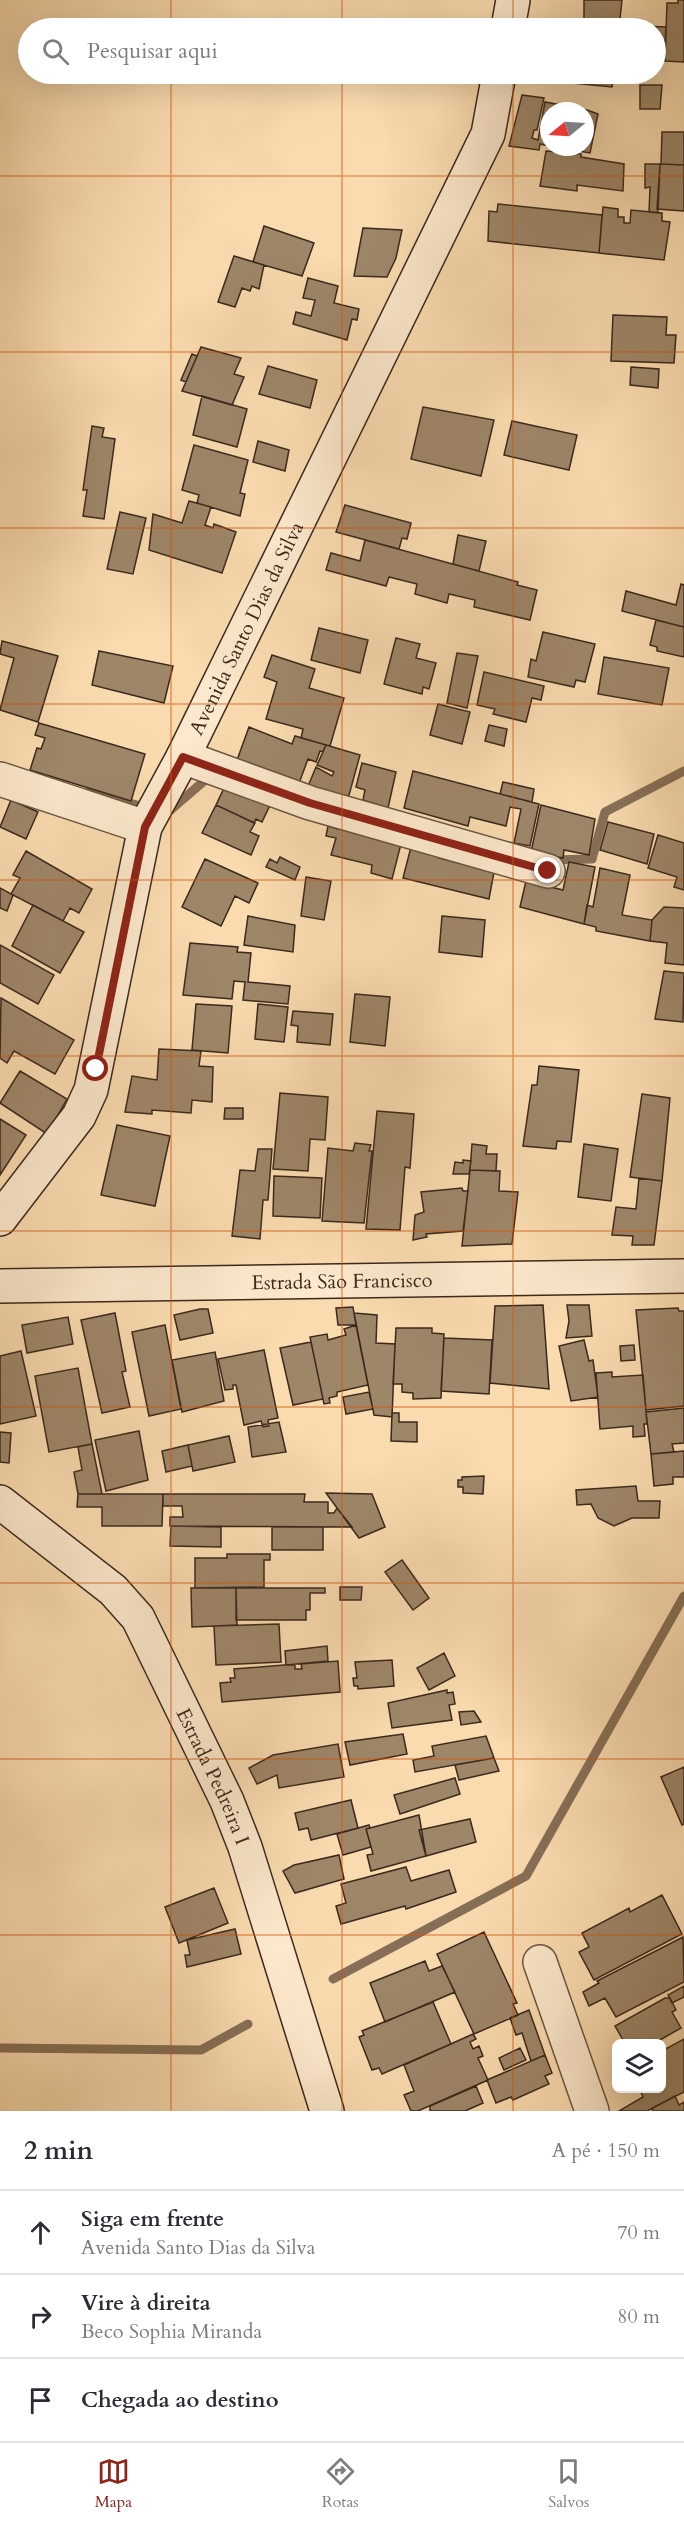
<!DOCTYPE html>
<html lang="pt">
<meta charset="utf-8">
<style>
:root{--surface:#fff;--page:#f7f7f7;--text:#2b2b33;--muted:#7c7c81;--line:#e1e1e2;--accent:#8f2418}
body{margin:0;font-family:Cardo,serif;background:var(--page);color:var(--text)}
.controls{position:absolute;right:18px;bottom:18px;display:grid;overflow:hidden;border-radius:9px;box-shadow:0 6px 24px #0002}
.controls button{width:54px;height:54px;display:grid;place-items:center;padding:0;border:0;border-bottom:2px solid var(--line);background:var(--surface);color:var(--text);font:30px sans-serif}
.compass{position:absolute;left:540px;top:102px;width:54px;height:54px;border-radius:50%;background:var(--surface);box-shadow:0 6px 24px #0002;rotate:252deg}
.stop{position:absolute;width:18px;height:18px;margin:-14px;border:4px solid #8f2418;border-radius:50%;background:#fff}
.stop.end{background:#8f2418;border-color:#fff;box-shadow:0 2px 6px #0008}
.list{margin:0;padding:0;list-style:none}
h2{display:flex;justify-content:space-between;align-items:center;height:78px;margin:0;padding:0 24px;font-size:26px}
h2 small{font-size:20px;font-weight:400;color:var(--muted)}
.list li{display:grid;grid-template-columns:39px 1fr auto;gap:18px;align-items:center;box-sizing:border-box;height:84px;padding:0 24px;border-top:2px solid var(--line)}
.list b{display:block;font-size:22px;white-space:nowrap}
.list p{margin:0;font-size:20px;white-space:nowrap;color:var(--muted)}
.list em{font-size:20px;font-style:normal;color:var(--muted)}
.icon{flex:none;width:33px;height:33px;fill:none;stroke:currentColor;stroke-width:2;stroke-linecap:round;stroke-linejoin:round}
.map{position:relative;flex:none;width:684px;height:2111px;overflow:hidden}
.search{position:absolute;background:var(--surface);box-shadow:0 6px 24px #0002;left:18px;right:18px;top:18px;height:66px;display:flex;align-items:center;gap:15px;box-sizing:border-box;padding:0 21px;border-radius:33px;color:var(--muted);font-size:22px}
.sheet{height:330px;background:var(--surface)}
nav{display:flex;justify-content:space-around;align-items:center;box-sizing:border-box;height:84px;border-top:2px solid var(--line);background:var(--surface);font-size:16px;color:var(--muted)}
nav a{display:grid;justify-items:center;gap:3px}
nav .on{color:var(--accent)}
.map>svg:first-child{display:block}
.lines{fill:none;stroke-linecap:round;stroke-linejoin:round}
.stream{stroke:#876f57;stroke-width:9}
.building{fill:#9e8669;stroke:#3b291c;stroke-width:1.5}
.street-casing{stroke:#6b5641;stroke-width:36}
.secondary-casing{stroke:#3b291c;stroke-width:36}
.street{stroke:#fce8cc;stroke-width:33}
.secondary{stroke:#fce8cc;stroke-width:33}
.route{stroke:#8f2418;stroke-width:8}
.grid{fill:none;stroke:#d7540e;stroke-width:1.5;stroke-opacity:0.55}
.labels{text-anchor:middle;stroke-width:5;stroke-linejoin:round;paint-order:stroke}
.street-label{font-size:20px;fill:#3b291c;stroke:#fce8cc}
</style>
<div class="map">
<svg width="684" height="2111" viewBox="0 0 684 2111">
<rect width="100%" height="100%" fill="#fadbb0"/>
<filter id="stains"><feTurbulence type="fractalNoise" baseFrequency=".00333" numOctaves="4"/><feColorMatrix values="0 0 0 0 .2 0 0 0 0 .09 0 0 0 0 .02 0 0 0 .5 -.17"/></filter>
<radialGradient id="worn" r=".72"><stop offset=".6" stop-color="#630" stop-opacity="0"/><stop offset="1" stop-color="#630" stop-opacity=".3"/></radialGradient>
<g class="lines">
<path class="stream" d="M 89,792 L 148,808
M 167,813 L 211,775
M 550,860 L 592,859 L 605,812 L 684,771
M 333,1979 L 526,1876 L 684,1596
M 0,2048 L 201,2050 L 248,2024"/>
</g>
<path class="building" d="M 584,0 L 622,0 L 619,28 L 584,24 Z
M 678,0 L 684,0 L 684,62 L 665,61 L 667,3 L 678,3 Z
M 644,26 L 666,27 L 665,44 L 656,43 L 656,28 L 644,28 Z
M 564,74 L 613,74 L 612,87 L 563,82 Z
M 640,85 L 662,85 L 660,109 L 640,109 Z
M 522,95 L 544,98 L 537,130 L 534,130 L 532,138 L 538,140 L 545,102 L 587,110 L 598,114 L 590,153 L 554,147 L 585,147 L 585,111 L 549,111 L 549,146 L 540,144 L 539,150 L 509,146 Z
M 662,132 L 684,132 L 684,165 L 661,164 Z
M 546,151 L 581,154 L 581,157 L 624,164 L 623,191 L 577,185 L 577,191 L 540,186 Z
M 645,164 L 660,164 L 658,213 L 649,212 L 650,187 L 645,188 Z
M 660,164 L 684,165 L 684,211 L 657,209 Z
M 498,204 L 602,215 L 599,253 L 488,241 L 489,211 L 497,212 Z
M 603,207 L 618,209 L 618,217 L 624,217 L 624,223 L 630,223 L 631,210 L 662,213 L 662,221 L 670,222 L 664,260 L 599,253 Z
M 264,226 L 314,243 L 302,276 L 253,262 Z
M 363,228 L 402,230 L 396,258 L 387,277 L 354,276 Z
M 234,256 L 264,265 L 259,289 L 252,286 L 250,291 L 242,288 L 235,307 L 218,302 Z
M 308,278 L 338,286 L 334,303 L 359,309 L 357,320 L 352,319 L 347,340 L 293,324 L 296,312 L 311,316 L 315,300 L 303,298 Z
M 613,315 L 667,317 L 666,335 L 676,335 L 674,363 L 611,361 Z
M 201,347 L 241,358 L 234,374 L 244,377 L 232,405 L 182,391 Z
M 192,354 L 197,356 L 186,382 L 181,380 Z
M 268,366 L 317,380 L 310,408 L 259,394 Z
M 631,367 L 659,369 L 658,388 L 630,385 Z
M 202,396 L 247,409 L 237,447 L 193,435 Z
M 423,407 L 494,420 L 481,476 L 411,459 Z
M 512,421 L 577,435 L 569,470 L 504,455 Z
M 92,426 L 104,428 L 102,437 L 115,439 L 104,519 L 83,516 L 87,490 L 83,490 Z
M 258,441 L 289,450 L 285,471 L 253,462 Z
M 194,445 L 248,460 L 240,493 L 245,494 L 240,516 L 197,503 L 199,495 L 182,490 Z
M 189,501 L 211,507 L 205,525 L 213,528 L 214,524 L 236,532 L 222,573 L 149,550 L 153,514 L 182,523 Z
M 345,505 L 411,523 L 407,539 L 402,538 L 399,549 L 336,532 Z
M 120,512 L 146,518 L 133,574 L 107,569 Z
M 458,535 L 486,541 L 479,571 L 453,564 Z
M 365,540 L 518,582 L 517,585 L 537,590 L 530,620 L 474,607 L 475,600 L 449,594 L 447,603 L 415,594 L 417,584 L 389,577 L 386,586 L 326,570 L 331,553 L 360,561 Z
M 681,584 L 684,585 L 684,627 L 622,611 L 626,591 L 676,605 Z
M 656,620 L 684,627 L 684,657 L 657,651 L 657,647 L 650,645 Z
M 319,628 L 368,640 L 360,673 L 311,660 Z
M 543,632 L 595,644 L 585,682 L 576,680 L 574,687 L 528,677 L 531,659 L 536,661 Z
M 396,638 L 420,644 L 416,658 L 436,663 L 429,689 L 423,687 L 422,694 L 384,684 Z
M 2,641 L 58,656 L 38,722 L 0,710 L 14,658 L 0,654 Z
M 99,651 L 173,666 L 164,703 L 92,685 Z
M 457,653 L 478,656 L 467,708 L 447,703 Z
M 272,655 L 315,669 L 309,688 L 344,698 L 330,746 L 301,738 L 303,729 L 266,719 L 277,682 L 264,677 Z
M 604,657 L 669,668 L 662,705 L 598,694 Z
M 484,672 L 544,686 L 541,700 L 532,698 L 526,722 L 493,714 L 495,709 L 477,705 Z
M 438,704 L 470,712 L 462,744 L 430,735 Z
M 39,723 L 145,754 L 131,801 L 30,770 L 37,748 L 41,749 L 45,738 L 35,735 Z
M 489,725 L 507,729 L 504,746 L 485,741 Z
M 249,727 L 292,744 L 295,736 L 326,745 L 323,752 L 320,751 L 316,762 L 308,759 L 298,786 L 237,760 Z
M 326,745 L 360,755 L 346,806 L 306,791 L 316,767 L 332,776 L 334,772 L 317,765 Z
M 362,763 L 396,772 L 388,808 L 363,800 L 365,790 L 356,787 Z
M 413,771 L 539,804 L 530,846 L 514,843 L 521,809 L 510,807 L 506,826 L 470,817 L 468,826 L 404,808 Z
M 227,782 L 271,803 L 262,822 L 256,819 L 254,823 L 216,805 Z
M 503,782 L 534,789 L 532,802 L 500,794 Z
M 11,800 L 38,812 L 26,839 L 0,827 Z
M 216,805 L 255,823 L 250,832 L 259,836 L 251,855 L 202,833 Z
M 541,805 L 595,819 L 589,855 L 564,850 L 563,858 L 531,852 Z
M 608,822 L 654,834 L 647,864 L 600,850 Z
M 339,825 L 402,840 L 392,879 L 371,873 L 372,865 L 331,855 L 336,838 L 326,836 L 328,826 L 338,829 Z
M 658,835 L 684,843 L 684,890 L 674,887 L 677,877 L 648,868 Z
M 411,847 L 440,853 L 439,858 L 494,872 L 489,899 L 403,878 Z
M 26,851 L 92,889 L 79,913 L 70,908 L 63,921 L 11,894 L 20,878 L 13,875 Z
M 280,857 L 300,867 L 295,880 L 266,867 L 270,859 L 277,863 Z
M 205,859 L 258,883 L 249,903 L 235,896 L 221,926 L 182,907 Z
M 569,862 L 595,867 L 584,924 L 520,907 L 526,881 L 563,890 Z
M 600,868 L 630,875 L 622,915 L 652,920 L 650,941 L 596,931 L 596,927 L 584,924 L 587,905 L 593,907 Z
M 306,877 L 331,881 L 324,920 L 301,916 Z
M 0,888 L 13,895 L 7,911 L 0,908 Z
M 33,905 L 84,932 L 60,973 L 12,946 Z
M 664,907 L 684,908 L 684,965 L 665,963 L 667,943 L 650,941 L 652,920 Z
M 248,916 L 295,925 L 293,952 L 244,945 Z
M 442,916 L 485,920 L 482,957 L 439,952 Z
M 190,943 L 238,947 L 237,952 L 251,953 L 248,982 L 290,986 L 288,1004 L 243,1000 L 245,982 L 234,981 L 232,999 L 183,995 Z
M 0,945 L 54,975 L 38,1004 L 0,983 Z
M 664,971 L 684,973 L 683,1022 L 655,1019 Z
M 355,994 L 390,997 L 385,1046 L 350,1042 Z
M 1,998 L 74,1040 L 55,1074 L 14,1051 L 7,1063 L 0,1058 Z
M 196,1004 L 232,1006 L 228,1053 L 192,1050 Z
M 258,1004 L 288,1007 L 284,1042 L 255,1039 Z
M 293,1011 L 333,1014 L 330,1045 L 297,1042 L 298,1026 L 291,1025 Z
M 159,1049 L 201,1051 L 199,1066 L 213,1067 L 212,1102 L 192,1100 L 191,1113 L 152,1110 L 152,1114 L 125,1112 L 132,1076 L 157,1080 Z
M 539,1066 L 579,1070 L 571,1142 L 557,1141 L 556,1149 L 523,1146 L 532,1085 L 537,1085 Z
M 20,1071 L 67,1099 L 47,1134 L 0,1103 Z
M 280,1093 L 328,1097 L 325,1140 L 310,1139 L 308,1171 L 273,1169 Z
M 642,1094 L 670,1098 L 662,1181 L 630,1177 Z
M 225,1108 L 243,1108 L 243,1119 L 224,1119 Z
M 377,1111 L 414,1114 L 410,1168 L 405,1167 L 400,1230 L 366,1229 Z
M 0,1119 L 26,1135 L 0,1175 Z
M 117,1125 L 170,1136 L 155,1206 L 101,1195 Z
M 355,1143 L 371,1145 L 369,1151 L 372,1151 L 364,1223 L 322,1221 L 328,1148 L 353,1151 Z
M 472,1144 L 487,1146 L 486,1154 L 497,1154 L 496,1171 L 470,1170 Z
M 584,1144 L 618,1149 L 611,1201 L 578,1197 Z
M 258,1149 L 272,1149 L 268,1200 L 263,1200 L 260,1239 L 232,1236 L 240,1170 L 255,1171 Z
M 463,1160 L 471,1161 L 469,1174 L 453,1174 L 455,1162 L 463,1163 Z
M 470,1170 L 500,1171 L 499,1191 L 518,1192 L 512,1244 L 462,1246 Z
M 274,1176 L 322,1178 L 320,1218 L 273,1216 Z
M 639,1178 L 662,1181 L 654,1245 L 632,1245 L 633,1236 L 612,1235 L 616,1207 L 636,1209 Z
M 462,1188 L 463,1191 L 468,1191 L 463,1231 L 426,1234 L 427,1237 L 413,1240 L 415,1215 L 424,1212 L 421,1192 Z
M 543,1305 L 549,1389 L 490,1383 L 495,1306 Z
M 567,1305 L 589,1305 L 592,1336 L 566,1338 L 569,1321 Z
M 353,1307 L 356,1325 L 338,1325 L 336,1308 Z
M 678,1308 L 679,1311 L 684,1311 L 684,1406 L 646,1410 L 636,1310 Z
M 200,1309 L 208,1309 L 213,1333 L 180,1340 L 174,1315 Z
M 115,1313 L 126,1371 L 122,1372 L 130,1407 L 102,1413 L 81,1320 Z
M 354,1313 L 377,1315 L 376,1343 L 395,1344 L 392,1417 L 374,1415 Z
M 68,1317 L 73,1344 L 27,1353 L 22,1325 Z
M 165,1325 L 181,1409 L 149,1416 L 132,1332 Z
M 356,1325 L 368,1385 L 337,1392 L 337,1396 L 329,1398 L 330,1403 L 324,1404 L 310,1337 L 327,1334 L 328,1340 L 346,1335 L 344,1329 Z
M 396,1328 L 432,1328 L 432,1333 L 444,1334 L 441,1398 L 413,1399 L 413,1393 L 402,1392 L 402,1384 L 393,1384 Z
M 444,1338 L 492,1340 L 489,1394 L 441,1391 Z
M 584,1340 L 589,1361 L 593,1360 L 598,1397 L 571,1401 L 559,1346 Z
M 311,1342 L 323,1399 L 293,1405 L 280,1348 Z
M 634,1345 L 635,1360 L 621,1361 L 620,1346 Z
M 264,1350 L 278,1418 L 268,1420 L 269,1426 L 263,1427 L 261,1421 L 244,1425 L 236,1385 L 233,1385 L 233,1389 L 225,1390 L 218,1359 Z
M 21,1351 L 36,1416 L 0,1424 L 0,1356 Z
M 215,1352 L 224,1401 L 182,1412 L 172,1360 Z
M 78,1368 L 92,1444 L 49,1452 L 35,1376 Z
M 612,1372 L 612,1377 L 643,1375 L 647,1424 L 644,1424 L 645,1436 L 633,1437 L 633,1426 L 600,1429 L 596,1373 Z
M 369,1392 L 373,1409 L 346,1414 L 343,1397 Z
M 684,1408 L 684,1443 L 672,1444 L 674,1452 L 651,1454 L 646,1412 Z
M 392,1413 L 399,1413 L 399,1422 L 417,1422 L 417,1442 L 391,1441 Z
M 279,1422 L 286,1452 L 252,1457 L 248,1427 Z
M 139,1431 L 148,1480 L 106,1491 L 95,1440 Z
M 0,1432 L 11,1433 L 9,1463 L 0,1462 Z
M 229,1436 L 235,1462 L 193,1471 L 188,1445 Z
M 92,1444 L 102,1494 L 78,1494 L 74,1472 L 82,1470 L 78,1447 Z
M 188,1445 L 192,1466 L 166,1472 L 162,1451 Z
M 684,1451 L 684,1477 L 673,1477 L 673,1484 L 654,1486 L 651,1454 Z
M 484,1476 L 483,1494 L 463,1493 L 463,1487 L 458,1487 L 458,1480 L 462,1480 L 462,1477 Z
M 636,1486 L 638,1501 L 660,1501 L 659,1518 L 632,1518 L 614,1526 L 598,1518 L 591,1504 L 577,1505 L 576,1490 Z
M 326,1493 L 372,1494 L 385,1527 L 359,1538 Z
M 163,1494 L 162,1526 L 102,1526 L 102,1507 L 77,1507 L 78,1494 Z
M 163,1494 L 305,1494 L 304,1502 L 328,1502 L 328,1513 L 334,1513 L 337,1508 L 352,1527 L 170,1526 L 170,1517 L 183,1517 L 182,1506 L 163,1506 Z
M 171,1526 L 221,1527 L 221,1547 L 170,1546 Z
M 272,1527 L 323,1527 L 323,1550 L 272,1550 Z
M 227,1554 L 270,1554 L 270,1560 L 264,1560 L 264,1587 L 195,1588 L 195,1558 L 227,1558 Z
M 402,1560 L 429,1598 L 413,1610 L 385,1572 Z
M 340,1587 L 362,1587 L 361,1600 L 340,1600 Z
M 191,1588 L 236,1588 L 237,1625 L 192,1627 Z
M 236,1588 L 325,1588 L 325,1593 L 310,1593 L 310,1610 L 306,1610 L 306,1620 L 236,1620 Z
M 279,1624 L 281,1662 L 216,1665 L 214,1626 Z
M 327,1646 L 328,1661 L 286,1665 L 285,1651 Z
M 444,1653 L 455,1676 L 429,1690 L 417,1668 Z
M 392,1660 L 394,1686 L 358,1689 L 358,1686 L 354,1686 L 353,1678 L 357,1678 L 355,1662 Z
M 338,1661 L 340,1692 L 222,1702 L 220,1683 L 231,1682 L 230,1678 L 235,1678 L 234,1669 L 284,1665 L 295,1665 L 295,1669 L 302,1669 L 301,1664 Z
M 447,1690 L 447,1693 L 453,1692 L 455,1704 L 449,1705 L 452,1720 L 392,1728 L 388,1703 Z
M 474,1711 L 481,1722 L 461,1725 L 459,1712 Z
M 403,1734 L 407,1754 L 350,1765 L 345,1742 Z
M 486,1736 L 494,1758 L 415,1772 L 413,1760 L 434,1756 L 432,1746 Z
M 338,1744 L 344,1777 L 279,1788 L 277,1775 L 257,1784 L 249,1768 L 273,1755 Z
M 494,1758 L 499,1771 L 459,1780 L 455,1765 Z
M 684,1767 L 684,1824 L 682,1825 L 661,1777 Z
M 455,1778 L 460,1794 L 400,1814 L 394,1795 Z
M 351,1800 L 358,1828 L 311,1840 L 308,1828 L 299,1830 L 295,1813 Z
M 419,1815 L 426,1856 L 371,1871 L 367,1855 L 373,1854 L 366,1829 Z
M 470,1819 L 476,1842 L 426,1856 L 419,1830 Z
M 369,1825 L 370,1828 L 366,1829 L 371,1847 L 343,1855 L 337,1834 Z
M 339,1855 L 344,1879 L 295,1893 L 283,1871 L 294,1865 Z
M 406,1867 L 411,1881 L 449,1870 L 456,1892 L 406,1909 L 405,1906 L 341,1924 L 336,1906 L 346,1903 L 341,1884 Z
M 214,1888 L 228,1923 L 179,1943 L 165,1907 Z
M 662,1895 L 682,1934 L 594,1980 L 579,1952 L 589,1947 L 582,1933 L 629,1908 L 630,1912 Z
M 235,1929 L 241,1954 L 187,1967 L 185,1955 L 190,1955 L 187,1940 Z
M 484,1932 L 517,2003 L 513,2004 L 518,2015 L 474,2034 L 437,1954 Z
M 683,1937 L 684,1982 L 616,2017 L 605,1998 L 589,2006 L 583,1992 L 599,1983 L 597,1981 Z
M 425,1961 L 429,1971 L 442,1966 L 455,1992 L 385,2022 L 370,1983 Z
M 684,1986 L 684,1997 L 672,2003 L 668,1995 Z
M 665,1998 L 670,1998 L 676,2010 L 672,2012 L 681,2028 L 653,2044 L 618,2044 L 623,2040 L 615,2026 Z
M 433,2002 L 451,2044 L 382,2074 L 379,2068 L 372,2070 L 359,2037 L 364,2035 L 362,2031 Z
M 529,2010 L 545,2055 L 531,2061 L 522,2033 L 516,2035 L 510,2018 Z
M 473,2034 L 476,2039 L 470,2042 L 473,2049 L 479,2046 L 483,2056 L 478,2058 L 488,2080 L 418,2111 L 411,2111 L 404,2095 L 414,2091 L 404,2065 Z
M 684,2039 L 684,2092 L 647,2111 L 619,2111 L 643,2097 L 639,2088 L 662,2088 L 662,2051 Z
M 520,2048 L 526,2060 L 504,2070 L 499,2058 Z
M 545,2055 L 552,2073 L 545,2076 L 549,2084 L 513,2100 L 511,2097 L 496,2103 L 487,2080 Z
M 476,2086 L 483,2103 L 465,2111 L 430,2111 L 430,2106 Z
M 675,2096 L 679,2105 L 684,2102 L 684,2111 L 653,2111 L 652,2108 Z"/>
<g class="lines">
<defs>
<path id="street" d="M 183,757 L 310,803 L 548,871
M 0,779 L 145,827
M 540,1962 L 592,2111"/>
<g id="secondary">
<path d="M 508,28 L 513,0"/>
<path id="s1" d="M 0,1219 L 79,1116 L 91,1090 L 145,827 L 183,757 L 488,134 L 499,74"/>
<path id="s2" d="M 0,1286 L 684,1276"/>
<path id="s3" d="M 0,1502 L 113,1590 L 138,1618 L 227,1801 L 245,1847 L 327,2111"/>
</g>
</defs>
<use href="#street" class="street-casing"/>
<use href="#secondary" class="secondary-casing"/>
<use href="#street" class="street"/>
<use href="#secondary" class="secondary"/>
</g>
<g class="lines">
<path class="route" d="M 96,1069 L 145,827 L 183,757 L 310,803 L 548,871"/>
</g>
<path class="grid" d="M 171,0 L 171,28M 342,0 L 342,28M 513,0 L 513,28M 171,74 L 171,2111M 342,74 L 342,2111M 513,74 L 513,2111M 0,176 L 684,176M 0,352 L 684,352M 0,528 L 684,528M 0,704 L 684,704M 0,880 L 684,880M 0,1056 L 684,1056M 0,1231 L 684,1231M 0,1407 L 684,1407M 0,1583 L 684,1583M 0,1759 L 684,1759M 0,1935 L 684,1935"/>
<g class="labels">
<g class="street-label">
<text dy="7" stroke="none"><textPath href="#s1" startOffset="650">Avenida Santo Dias da Silva</textPath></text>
<text dy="7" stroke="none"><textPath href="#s2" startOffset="342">Estrada São Francisco</textPath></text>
<text dy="7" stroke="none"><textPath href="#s3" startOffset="356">Estrada Pedreira I</textPath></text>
</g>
</g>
<rect width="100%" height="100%" filter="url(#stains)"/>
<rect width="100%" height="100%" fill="url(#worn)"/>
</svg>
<div class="controls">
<button><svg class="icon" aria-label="layers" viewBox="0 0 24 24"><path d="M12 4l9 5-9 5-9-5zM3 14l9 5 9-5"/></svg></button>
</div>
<svg class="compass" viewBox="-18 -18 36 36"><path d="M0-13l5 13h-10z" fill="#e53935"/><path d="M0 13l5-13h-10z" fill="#7c7c81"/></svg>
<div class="stop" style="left:96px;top:1069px"></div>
<div class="stop end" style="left:548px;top:871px"></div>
<div class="search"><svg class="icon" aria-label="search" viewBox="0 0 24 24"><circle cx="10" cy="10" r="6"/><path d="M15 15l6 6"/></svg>Pesquisar aqui</div>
</div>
<section class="sheet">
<h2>2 min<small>A pé · 150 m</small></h2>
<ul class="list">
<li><svg class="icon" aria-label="ahead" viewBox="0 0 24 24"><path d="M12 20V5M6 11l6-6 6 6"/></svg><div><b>Siga em frente</b><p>Avenida Santo Dias da Silva</p></div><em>70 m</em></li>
<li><svg class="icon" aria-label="right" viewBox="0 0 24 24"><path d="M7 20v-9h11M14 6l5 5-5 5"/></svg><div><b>Vire à direita</b><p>Beco Sophia Miranda</p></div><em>80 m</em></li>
<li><svg class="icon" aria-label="arrive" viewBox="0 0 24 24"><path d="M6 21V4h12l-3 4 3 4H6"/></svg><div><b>Chegada ao destino</b></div></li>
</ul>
</section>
<nav>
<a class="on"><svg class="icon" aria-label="map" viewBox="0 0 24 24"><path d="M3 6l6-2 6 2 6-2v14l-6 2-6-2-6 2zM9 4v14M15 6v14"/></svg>Mapa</a>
<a><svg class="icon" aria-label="directions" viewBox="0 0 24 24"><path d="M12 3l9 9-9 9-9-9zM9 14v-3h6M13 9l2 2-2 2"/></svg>Rotas</a>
<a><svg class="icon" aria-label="saved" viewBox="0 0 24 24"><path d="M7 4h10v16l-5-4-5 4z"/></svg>Salvos</a>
</nav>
